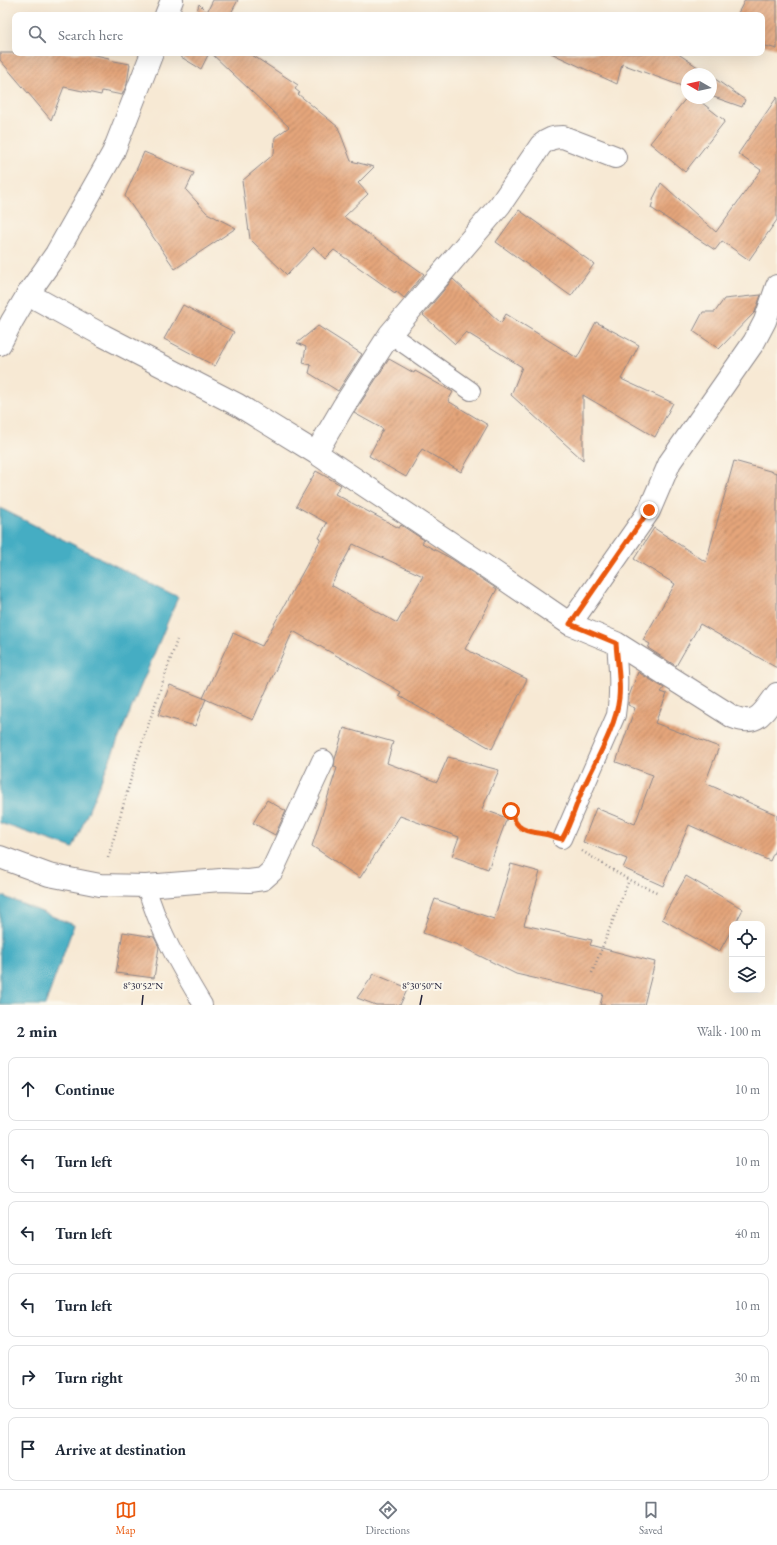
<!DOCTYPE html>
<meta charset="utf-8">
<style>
:root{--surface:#fff;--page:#f2f2f3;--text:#1f2937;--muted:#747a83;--line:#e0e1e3;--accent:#ea580c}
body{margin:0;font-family:"EB Garamond",serif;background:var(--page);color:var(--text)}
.controls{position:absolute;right:12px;bottom:12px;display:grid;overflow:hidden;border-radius:8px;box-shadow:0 4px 16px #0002}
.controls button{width:36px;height:36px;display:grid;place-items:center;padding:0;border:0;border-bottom:1px solid var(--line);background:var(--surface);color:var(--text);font:20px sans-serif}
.compass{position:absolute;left:681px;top:68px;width:36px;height:36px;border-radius:50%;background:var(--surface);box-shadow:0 4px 16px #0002;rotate:279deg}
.stop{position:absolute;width:12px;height:12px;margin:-9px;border:3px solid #ea580c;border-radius:50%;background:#fff}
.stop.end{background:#ea580c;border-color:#fff;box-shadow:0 1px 4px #0008}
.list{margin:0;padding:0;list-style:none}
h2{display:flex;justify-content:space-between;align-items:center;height:52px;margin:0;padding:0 16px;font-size:17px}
h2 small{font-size:13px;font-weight:400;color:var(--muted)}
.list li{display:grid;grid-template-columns:26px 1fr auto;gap:12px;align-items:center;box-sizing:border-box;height:64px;margin:0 8px 8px;padding:0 8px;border:1px solid var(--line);border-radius:8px}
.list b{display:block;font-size:15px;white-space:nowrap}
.list em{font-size:13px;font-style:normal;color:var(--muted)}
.icon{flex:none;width:22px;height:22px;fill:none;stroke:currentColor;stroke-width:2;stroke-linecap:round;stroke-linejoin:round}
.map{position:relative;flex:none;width:777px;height:1005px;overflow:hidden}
.search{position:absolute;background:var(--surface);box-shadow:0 4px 16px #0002;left:12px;right:12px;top:12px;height:44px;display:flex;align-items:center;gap:10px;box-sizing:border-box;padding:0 14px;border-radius:8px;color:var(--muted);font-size:15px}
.sheet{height:484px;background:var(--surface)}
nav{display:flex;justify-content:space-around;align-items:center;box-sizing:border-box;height:56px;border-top:1px solid var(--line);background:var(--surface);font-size:11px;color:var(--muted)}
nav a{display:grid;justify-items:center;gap:2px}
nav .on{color:var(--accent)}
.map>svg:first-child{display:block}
.water{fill:#44adc3;stroke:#33687f}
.building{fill:url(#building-hatch);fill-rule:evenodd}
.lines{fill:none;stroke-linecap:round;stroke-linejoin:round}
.service-casing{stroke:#8c8688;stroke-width:20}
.minor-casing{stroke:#8c8688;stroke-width:24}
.tertiary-casing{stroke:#8c8688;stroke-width:24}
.path{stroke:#8c8688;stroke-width:2.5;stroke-dasharray:1 3;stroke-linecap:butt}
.service{stroke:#fff;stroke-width:18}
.minor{stroke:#fff;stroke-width:22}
.tertiary{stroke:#fff;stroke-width:22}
.route{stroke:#ea580c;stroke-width:5}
.ticks{fill:none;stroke:#22223b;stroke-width:1.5}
.ticks-label{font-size:10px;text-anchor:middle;fill:#22223b;stroke:#fbf7ec;stroke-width:4;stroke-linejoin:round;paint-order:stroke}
</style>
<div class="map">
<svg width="777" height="1005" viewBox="0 0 777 1005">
<defs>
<pattern id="building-hatch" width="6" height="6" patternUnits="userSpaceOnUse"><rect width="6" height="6" fill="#e4a57a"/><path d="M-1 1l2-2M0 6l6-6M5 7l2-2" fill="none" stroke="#b88665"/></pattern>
</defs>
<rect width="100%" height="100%" fill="#fbf7ec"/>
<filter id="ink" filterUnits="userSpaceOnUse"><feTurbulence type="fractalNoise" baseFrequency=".025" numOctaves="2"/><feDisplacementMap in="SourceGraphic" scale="8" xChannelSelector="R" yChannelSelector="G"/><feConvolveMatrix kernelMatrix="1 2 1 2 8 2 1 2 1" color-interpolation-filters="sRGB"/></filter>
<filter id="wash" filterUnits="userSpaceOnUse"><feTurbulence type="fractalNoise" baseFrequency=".012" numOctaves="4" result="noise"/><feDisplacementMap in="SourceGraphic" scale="16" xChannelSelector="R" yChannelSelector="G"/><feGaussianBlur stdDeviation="0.9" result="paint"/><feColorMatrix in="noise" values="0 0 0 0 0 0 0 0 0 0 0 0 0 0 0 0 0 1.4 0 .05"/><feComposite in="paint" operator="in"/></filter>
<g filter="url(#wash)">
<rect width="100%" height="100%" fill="#f7e9d4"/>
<path class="water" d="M 0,508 L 178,597 L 73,848 L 0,823 Z
M 0,895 L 74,925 L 45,1005 L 0,1005 Z"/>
<g id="blocks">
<path class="building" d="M 213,0 L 238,0 L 230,15 L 196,15 L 199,4 L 207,12 Z
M 745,0 L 777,0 L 777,49 L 762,45 L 762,15 L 737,15 Z
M 0,53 L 86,53 L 109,58 L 109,60 L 130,64 L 127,84 L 122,95 L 102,91 L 101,95 L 64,87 L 51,120 L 0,60 Z
M 183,53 L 209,53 L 201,69 L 181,57 Z
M 211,53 L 248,53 L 252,55 L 298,85 L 295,89 L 300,93 L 298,94 L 338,127 L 351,161 L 374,167 L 358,183 L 368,194 L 344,217 L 424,274 L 404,298 L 396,291 L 395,293 L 334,250 L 325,259 L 314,247 L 287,275 L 250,239 L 242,181 L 274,154 L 275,137 L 289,127 Z
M 551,53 L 677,53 L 708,74 L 687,74 L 687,88 L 622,64 L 617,84 Z
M 711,76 L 745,100 L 742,107 L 711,96 Z
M 687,97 L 696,98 L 725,121 L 685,172 L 650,143 Z
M 777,97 L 777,220 L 749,260 L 722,241 L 715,250 L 651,208 L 654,197 L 661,183 L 716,232 L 761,170 L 738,154 Z
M 144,152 L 194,173 L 186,190 L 207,213 L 236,228 L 175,269 L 125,196 Z
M 519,210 L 594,264 L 571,296 L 496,242 Z
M 453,279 L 501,323 L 506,314 L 577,358 L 596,322 L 639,345 L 621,379 L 673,403 L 655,437 L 583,395 L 583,460 L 511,395 L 522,367 L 466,332 L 455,344 L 423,315 Z
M 761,295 L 755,312 L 719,349 L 693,331 L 703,312 L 715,312 L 724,299 Z
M 183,305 L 234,332 L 215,366 L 164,339 Z
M 318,326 L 362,354 L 338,391 L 309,373 L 311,365 L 303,363 L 306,347 L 297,343 Z
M 389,359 L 414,373 L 415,371 L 453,392 L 448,401 L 488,425 L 461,472 L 422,449 L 406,477 L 369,456 L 383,429 L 354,413 Z
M 734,461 L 777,473 L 777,668 L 700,624 L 676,666 L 648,648 L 650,644 L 643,640 L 675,584 L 634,559 L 654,528 L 706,562 Z
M 316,471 L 341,485 L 335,494 L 399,528 L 401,525 L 424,540 L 422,543 L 452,559 L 497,589 L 465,649 L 527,679 L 492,749 L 399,696 L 401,692 L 293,631 L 253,720 L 203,698 L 233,633 L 262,646 L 321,539 L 319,538 L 327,523 L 296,506 ZM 353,544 L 423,576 L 397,623 L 331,585 Z
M 638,672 L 664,688 L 661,692 L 667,694 L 655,723 L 719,747 L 705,783 L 777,815 L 777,845 L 770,861 L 689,825 L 663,886 L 623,868 L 627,859 L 583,842 L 596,808 L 635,824 L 653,775 L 616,762 L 635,708 L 628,705 L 629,696 Z
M 170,685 L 206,699 L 195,726 L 158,715 Z
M 344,728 L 393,742 L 387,763 L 437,782 L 448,757 L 499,770 L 482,809 L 507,818 L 488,869 L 452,856 L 459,837 L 400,816 L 360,878 L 312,846 L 337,768 L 334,767 L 335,759 Z
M 267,800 L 286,811 L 275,835 L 253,823 Z
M 511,864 L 540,872 L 524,925 L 592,940 L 590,945 L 655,962 L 644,1005 L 600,1005 L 603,994 L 516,974 L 458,945 L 423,933 L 435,899 L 494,919 Z
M 686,876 L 743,909 L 735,924 L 732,924 L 732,929 L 719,952 L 662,919 Z
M 123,932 L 154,937 L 159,947 L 154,978 L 116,973 Z
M 374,974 L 408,988 L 400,1005 L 376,1005 L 357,998 Z"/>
</g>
</g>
<g filter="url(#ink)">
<use href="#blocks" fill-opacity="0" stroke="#8c8688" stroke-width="1"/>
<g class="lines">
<defs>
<path id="service" d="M 390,334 L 471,391
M 562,839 L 616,715 C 620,690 618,667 616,643
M 146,886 C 159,931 179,965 203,1005"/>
<path id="minor" d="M 28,294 L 104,336 L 238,405 L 316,453 L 494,572 L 570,624 L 616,643 L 733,717 C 758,727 763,712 777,694
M 316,453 L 343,407 L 390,334 L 500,205 L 541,145 C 548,139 553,137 563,137 L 615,157
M 570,624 L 649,511 L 670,462 L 754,342 L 765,321 L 777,286
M 0,857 L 49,875 L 100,885 L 146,886 L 221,880 L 249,881 L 263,879 L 272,871 L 323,761"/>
<path id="tertiary" d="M 166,15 L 172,0
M 0,344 L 12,321 L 28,294 L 56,254 L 113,153 L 152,53"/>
</defs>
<use href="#service" class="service-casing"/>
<use href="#minor" class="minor-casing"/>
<use href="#tertiary" class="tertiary-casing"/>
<path class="path" d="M 511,805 C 512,822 522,832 539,834
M 582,851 L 629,880 L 659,893
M 108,858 L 136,761 L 177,640
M 592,973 L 629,880"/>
<use href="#service" class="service"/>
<use href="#minor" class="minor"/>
<use href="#tertiary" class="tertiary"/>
</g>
</g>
<g class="lines" filter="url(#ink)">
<path class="route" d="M 511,811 C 516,831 527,831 544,834 C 550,835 556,838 562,839 C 571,824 575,807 582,791 C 594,763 616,728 619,698 C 621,680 617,661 616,643 L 570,624 L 649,510"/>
</g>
<path class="ticks" d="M 142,1005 L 143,995M 420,1005 L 422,995"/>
<g class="ticks-label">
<text x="143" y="989">8°30'52"N</text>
<text x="422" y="989">8°30'50"N</text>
</g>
</svg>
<div class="controls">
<button><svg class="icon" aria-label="locate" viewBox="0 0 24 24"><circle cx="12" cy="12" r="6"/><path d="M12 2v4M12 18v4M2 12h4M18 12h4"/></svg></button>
<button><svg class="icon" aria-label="layers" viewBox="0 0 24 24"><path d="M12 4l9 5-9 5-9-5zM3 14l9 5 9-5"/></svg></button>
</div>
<svg class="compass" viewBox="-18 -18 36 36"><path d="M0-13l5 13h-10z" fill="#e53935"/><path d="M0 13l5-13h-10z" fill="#747a83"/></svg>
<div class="stop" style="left:511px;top:811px"></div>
<div class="stop end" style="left:649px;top:510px"></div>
<div class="search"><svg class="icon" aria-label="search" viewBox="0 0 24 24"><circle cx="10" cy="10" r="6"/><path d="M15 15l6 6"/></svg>Search here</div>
</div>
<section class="sheet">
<h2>2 min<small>Walk · 100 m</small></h2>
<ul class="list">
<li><svg class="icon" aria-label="ahead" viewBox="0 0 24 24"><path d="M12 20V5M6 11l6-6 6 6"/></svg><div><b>Continue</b></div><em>10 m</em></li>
<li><svg class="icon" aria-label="left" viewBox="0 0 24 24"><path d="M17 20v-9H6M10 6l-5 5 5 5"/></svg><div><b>Turn left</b></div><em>10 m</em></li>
<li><svg class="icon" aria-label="left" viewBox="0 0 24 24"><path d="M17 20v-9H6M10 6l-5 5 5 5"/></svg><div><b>Turn left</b></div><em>40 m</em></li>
<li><svg class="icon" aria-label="left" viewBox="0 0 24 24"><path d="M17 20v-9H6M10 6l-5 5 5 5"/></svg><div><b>Turn left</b></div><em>10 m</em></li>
<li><svg class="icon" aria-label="right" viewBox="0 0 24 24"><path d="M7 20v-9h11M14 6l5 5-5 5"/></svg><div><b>Turn right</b></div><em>30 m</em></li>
<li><svg class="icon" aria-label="arrive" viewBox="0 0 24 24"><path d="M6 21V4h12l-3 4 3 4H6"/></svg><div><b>Arrive at destination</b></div></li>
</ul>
</section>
<nav>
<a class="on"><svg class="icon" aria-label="map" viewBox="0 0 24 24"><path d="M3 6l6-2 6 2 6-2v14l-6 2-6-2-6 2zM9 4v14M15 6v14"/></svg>Map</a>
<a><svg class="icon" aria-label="directions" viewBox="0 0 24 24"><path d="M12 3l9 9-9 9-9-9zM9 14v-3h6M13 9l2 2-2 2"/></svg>Directions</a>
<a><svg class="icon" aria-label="saved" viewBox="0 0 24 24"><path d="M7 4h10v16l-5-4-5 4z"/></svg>Saved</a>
</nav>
